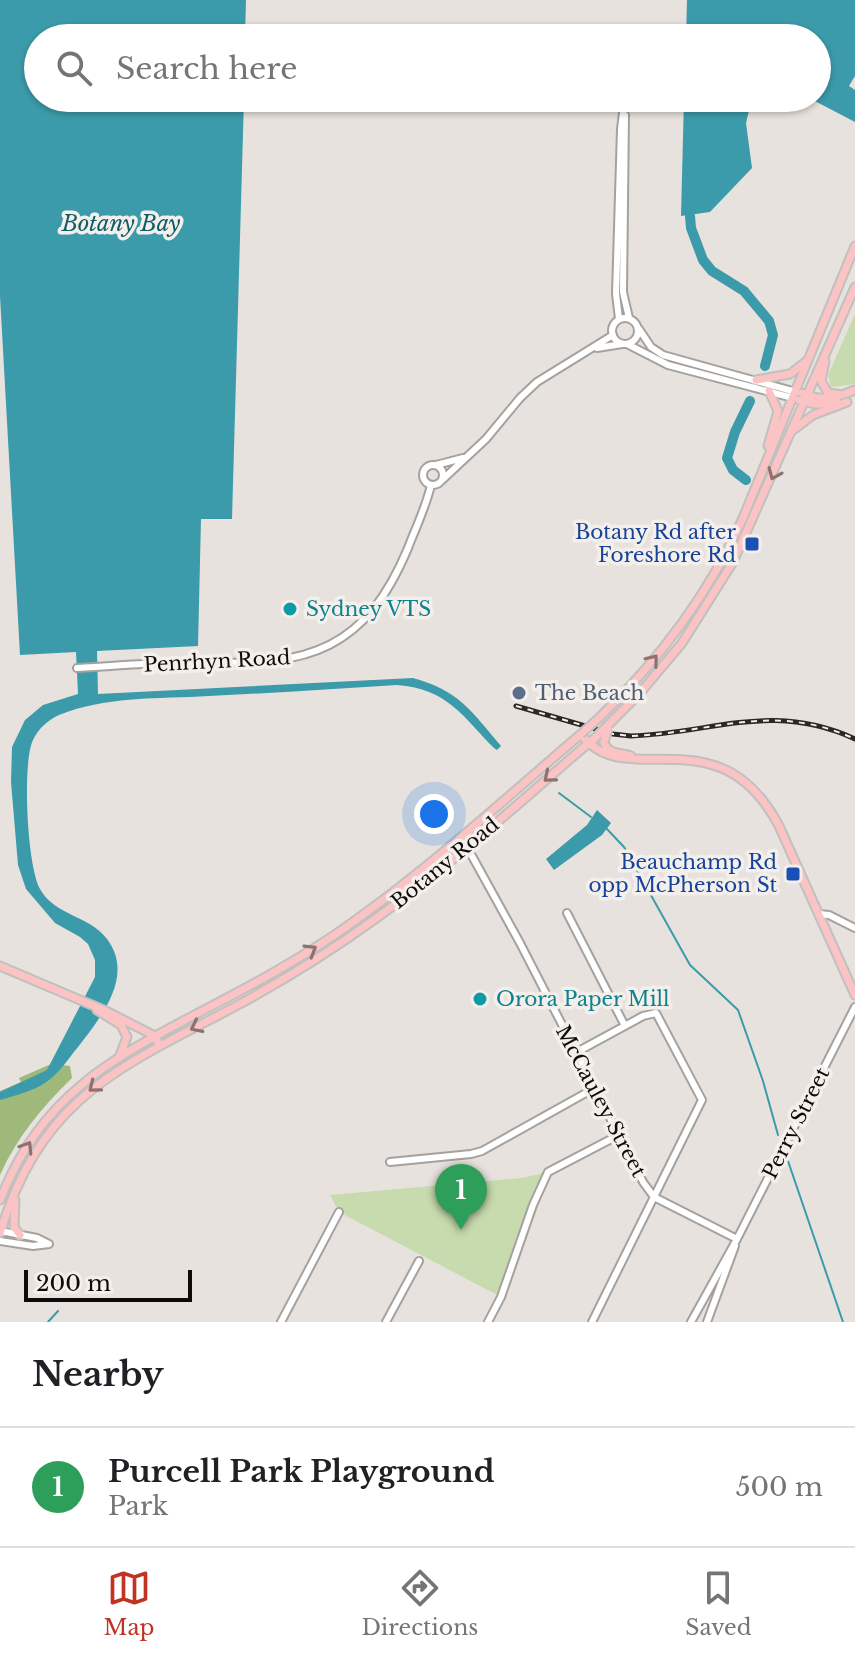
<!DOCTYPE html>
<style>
:root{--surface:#fff;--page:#f6f6f6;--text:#202124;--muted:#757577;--line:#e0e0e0;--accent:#c13423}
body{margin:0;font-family:"Libre Baskerville",serif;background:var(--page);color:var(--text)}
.scale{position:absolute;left:24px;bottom:20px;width:168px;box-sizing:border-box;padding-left:8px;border:4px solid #0e0c0a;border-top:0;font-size:22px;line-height:28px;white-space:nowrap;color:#0e0c0a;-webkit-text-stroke:6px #f4efea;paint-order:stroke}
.you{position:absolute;left:434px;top:814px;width:28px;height:28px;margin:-20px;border:6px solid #fff;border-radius:50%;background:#1a73e8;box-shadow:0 0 0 12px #1a73e833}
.badge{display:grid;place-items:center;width:52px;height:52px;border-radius:50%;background:var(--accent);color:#fff;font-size:26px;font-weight:700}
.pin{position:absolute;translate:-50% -66px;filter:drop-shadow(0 2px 4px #0008)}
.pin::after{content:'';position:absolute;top:42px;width:28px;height:24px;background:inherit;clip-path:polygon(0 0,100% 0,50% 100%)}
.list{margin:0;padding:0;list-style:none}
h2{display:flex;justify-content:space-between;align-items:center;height:104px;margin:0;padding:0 32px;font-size:34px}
h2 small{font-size:26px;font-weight:400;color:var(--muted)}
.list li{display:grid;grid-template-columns:52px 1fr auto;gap:24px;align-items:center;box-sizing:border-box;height:120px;padding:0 32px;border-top:2px solid var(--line)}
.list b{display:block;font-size:30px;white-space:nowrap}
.list p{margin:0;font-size:26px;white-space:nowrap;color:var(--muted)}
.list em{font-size:26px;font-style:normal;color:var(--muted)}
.icon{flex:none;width:44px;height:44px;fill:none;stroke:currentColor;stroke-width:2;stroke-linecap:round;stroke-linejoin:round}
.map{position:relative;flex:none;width:855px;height:1322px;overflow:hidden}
.search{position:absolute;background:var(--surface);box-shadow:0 2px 6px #0004;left:24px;right:24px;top:24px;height:88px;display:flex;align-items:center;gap:20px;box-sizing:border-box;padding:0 28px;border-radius:44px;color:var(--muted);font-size:30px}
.sheet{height:224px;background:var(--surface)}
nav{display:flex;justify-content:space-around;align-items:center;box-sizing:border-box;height:112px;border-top:2px solid var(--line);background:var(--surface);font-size:22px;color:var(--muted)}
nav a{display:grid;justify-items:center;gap:4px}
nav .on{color:var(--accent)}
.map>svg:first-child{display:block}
.green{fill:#c7dbae}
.forest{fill:#9eb97a}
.water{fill:#3c9baa}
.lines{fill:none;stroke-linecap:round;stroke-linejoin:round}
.stream{stroke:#3c9baa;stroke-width:2}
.river{stroke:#3c9baa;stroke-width:10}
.minor-casing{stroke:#a5a19c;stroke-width:10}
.major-casing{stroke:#c0c0bf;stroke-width:11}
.minor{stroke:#fff;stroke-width:6}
.major{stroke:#fbc3c4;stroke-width:7}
.rail-casing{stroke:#2a2725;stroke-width:5}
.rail{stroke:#f4efea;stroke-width:2;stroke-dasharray:6;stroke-linecap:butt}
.major-bridge-casing{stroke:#c0c0bf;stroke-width:11;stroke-linecap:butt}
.major-bridge{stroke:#fbc3c4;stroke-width:7}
.oneway{stroke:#907170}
.transit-dot{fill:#1a4fb4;stroke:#f4efea;stroke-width:3}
.culture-dot{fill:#0f9aa8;stroke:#f4efea;stroke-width:3}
.service-dot{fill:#5c6f8a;stroke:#f4efea;stroke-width:3}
.labels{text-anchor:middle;stroke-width:7;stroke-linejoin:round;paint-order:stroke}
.transit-label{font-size:20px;fill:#164399;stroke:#f4efea;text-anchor:end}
.culture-label{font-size:20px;fill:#0d838f;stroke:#f4efea;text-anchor:start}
.street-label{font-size:20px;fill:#0e0c0a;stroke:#f4efea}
.service-label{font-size:20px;fill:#4e5e75;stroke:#f4efea;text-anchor:start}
.water-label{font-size:22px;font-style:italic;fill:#0d5d68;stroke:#f4efea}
</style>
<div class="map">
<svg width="855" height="1322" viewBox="0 0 855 1322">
<rect width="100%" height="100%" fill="#e7e2dd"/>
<path class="green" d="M 855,314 L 855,384 L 831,387 L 828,375 Z
M 548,1172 L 501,1297 L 339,1212 L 330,1195 L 522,1178 Z"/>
<path class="forest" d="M 51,1064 L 70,1066 L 72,1078 C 42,1107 17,1137 0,1175 L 0,1091 L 21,1082 L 19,1078 Z"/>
<path class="water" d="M 0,0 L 246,0 L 245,38 L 38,38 L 38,98 L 244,98 L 232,519 L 201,519 L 198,646 L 97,651 L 98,694 L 413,678 C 460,691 471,711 501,746 L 497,750 L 494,748 C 461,715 448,689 397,685 C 334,689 271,693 209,696 C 159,699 106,696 59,715 C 48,720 38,729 33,740 C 22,763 27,866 40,889 C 55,916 89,915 107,939 C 135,976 101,1017 78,1047 C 68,1059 59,1074 45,1083 C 33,1091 14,1096 0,1100 L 0,1092 L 47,1070 L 95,977 L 95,960 L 88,944 L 80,937 L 55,923 L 26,889 L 18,865 L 11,782 L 12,747 L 25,720 L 43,705 L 78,694 L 76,652 L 20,655 L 0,296 Z
M 687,0 L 855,0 L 855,76 L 849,86 L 855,90 L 855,122 L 809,98 L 817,98 L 817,38 L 686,38 Z
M 684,98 L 752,98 L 746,123 L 752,168 L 710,212 L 681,216 Z
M 597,810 L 611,823 L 602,835 L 554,870 L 546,859 L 587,825 Z"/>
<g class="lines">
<path class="stream" d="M 559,793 L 591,817
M 606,828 L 624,847 L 690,965 L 738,1010 L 763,1081 L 778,1135
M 788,1161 L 843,1322
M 48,1322 L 58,1311"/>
<path class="river" d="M 690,216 L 691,228 L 703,260 L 712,271 L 744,291 L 769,321 L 773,335 L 765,366
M 746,480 L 733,470 L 727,458 L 735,432 L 750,401"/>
<defs>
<path id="minor" d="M 625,115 L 623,292 L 629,318
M612 331a13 13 0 1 1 26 0a13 13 0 1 1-26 0Z
M 619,319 L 616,294 L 621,129 L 624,104
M 639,329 L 651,347 L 663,355 L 796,392
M 627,344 L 668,365 L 793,398
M 597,348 L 622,344
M423 475a10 10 0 1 1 20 0a10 10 0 1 1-20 0Z
M 436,465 L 463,458
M 441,481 L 486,439 L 520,398 L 537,382 L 613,335
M 77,668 C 120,666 163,661 205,662 C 309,667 366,649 408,548 C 416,527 426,507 431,485
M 458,839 L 472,856 L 520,943 L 643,1182 L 654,1197 L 737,1239
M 567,913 L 625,1026
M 819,914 L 829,915 L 855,928
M 575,1053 L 643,1016 L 656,1013 L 702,1100 L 592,1322
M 390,1162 L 471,1154 L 482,1151 L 593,1089
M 0,1231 L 37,1238 L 49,1244
M 0,1241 L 33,1246 L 49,1244
M 281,1322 L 339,1212
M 386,1322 L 419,1261
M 488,1322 L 501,1297 L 533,1205 L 548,1172 L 617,1136
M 691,1322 L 737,1239 L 855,1007
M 707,1322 L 735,1246"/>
<path id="major" d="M 825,361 L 821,381 L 828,393 L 842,395 L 855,390
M 756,380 L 790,374 L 808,360
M 802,393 L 817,398 L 837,398
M 799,400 L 815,404 L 834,404
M 792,431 L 813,415 L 847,402
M 768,446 L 778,411 L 769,391
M 600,717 C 659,660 709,594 743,518 L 855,246
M 613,720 L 640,693 L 682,643 L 733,562 L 855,287
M 604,742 C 608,755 621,752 631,756
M 0,966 L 106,1011 L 155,1036 L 160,1046
M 97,1010 L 121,1025 L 127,1037 L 120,1055
M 0,1200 C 41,1096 109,1060 202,1011 C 247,988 291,964 333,936 C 421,876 500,803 581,734 C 625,795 718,710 779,826 L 855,995
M 15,1200 L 14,1227 L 20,1235
M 0,1233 C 42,1096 119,1068 236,1006 C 284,980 331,951 375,919 C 451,865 520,802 591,741"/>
</defs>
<use href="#minor" class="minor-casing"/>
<use href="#major" class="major-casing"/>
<use href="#minor" class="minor"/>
<use href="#major" class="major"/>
<defs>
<path id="rail" d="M 516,706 L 613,734 L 631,736 C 714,733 772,701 855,739"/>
</defs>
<use href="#rail" class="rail-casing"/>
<use href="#rail" class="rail"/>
<defs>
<path id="major-bridge" d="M 581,734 L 600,717
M 593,740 L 613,720
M 604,742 L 608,729"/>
</defs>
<use href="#major-bridge" class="major-bridge-casing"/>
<use href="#major-bridge" class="major-bridge"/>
</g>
<defs><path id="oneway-chevron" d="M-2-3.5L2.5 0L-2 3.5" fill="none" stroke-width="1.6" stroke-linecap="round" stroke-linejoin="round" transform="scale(2)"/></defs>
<g class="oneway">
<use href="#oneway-chevron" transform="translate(774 474) rotate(113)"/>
<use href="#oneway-chevron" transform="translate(653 660) rotate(-51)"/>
<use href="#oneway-chevron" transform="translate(549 777) rotate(140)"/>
<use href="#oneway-chevron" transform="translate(311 950) rotate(-31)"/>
<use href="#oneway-chevron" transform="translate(196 1027) rotate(153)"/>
<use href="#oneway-chevron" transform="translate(94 1087) rotate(141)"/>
<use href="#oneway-chevron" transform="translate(27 1147) rotate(-58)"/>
</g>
<g class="transit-dot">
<rect x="744" y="536" width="16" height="16" rx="4"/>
<rect x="785" y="866" width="16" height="16" rx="4"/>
</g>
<g class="culture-dot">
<circle cx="290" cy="609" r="8"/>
<circle cx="480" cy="999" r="8"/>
</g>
<circle class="service-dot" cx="519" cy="693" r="8"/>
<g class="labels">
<g class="transit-label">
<text x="736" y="539">Botany Rd after<tspan x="736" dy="23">Foreshore Rd</tspan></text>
<text x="777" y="869">Beauchamp Rd<tspan x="777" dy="23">opp McPherson St</tspan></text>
</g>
<g class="culture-label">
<text x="306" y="616">Sydney VTS</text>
<text x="496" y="1006">Orora Paper Mill</text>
</g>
<g class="street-label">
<text transform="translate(217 661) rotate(-3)" y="7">Penrhyn Road</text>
<text transform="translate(445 863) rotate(-39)" y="7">Botany Road</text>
<text transform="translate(601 1101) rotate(62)" y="7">McCauley Street</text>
<text transform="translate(796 1123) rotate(-63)" y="7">Perry Street</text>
</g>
<g class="service-label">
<text x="535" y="700">The Beach</text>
</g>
<g class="water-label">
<text x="121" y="231">Botany Bay</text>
</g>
</g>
</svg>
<div class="scale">200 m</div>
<div class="you"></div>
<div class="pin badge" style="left:461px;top:1230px;background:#2e9e5b">1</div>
<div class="search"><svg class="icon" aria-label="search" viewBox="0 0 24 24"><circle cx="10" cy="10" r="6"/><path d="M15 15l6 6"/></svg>Search here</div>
</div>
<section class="sheet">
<h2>Nearby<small></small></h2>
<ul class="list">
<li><span class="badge" style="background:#2e9e5b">1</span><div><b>Purcell Park Playground</b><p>Park</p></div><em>500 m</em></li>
</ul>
</section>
<nav>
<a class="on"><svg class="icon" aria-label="map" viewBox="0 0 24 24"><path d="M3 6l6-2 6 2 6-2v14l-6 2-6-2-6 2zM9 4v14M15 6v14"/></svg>Map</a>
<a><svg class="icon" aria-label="directions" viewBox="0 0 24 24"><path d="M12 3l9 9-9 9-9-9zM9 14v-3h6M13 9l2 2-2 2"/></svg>Directions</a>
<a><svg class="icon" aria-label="saved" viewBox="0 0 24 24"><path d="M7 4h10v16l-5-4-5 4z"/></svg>Saved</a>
</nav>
